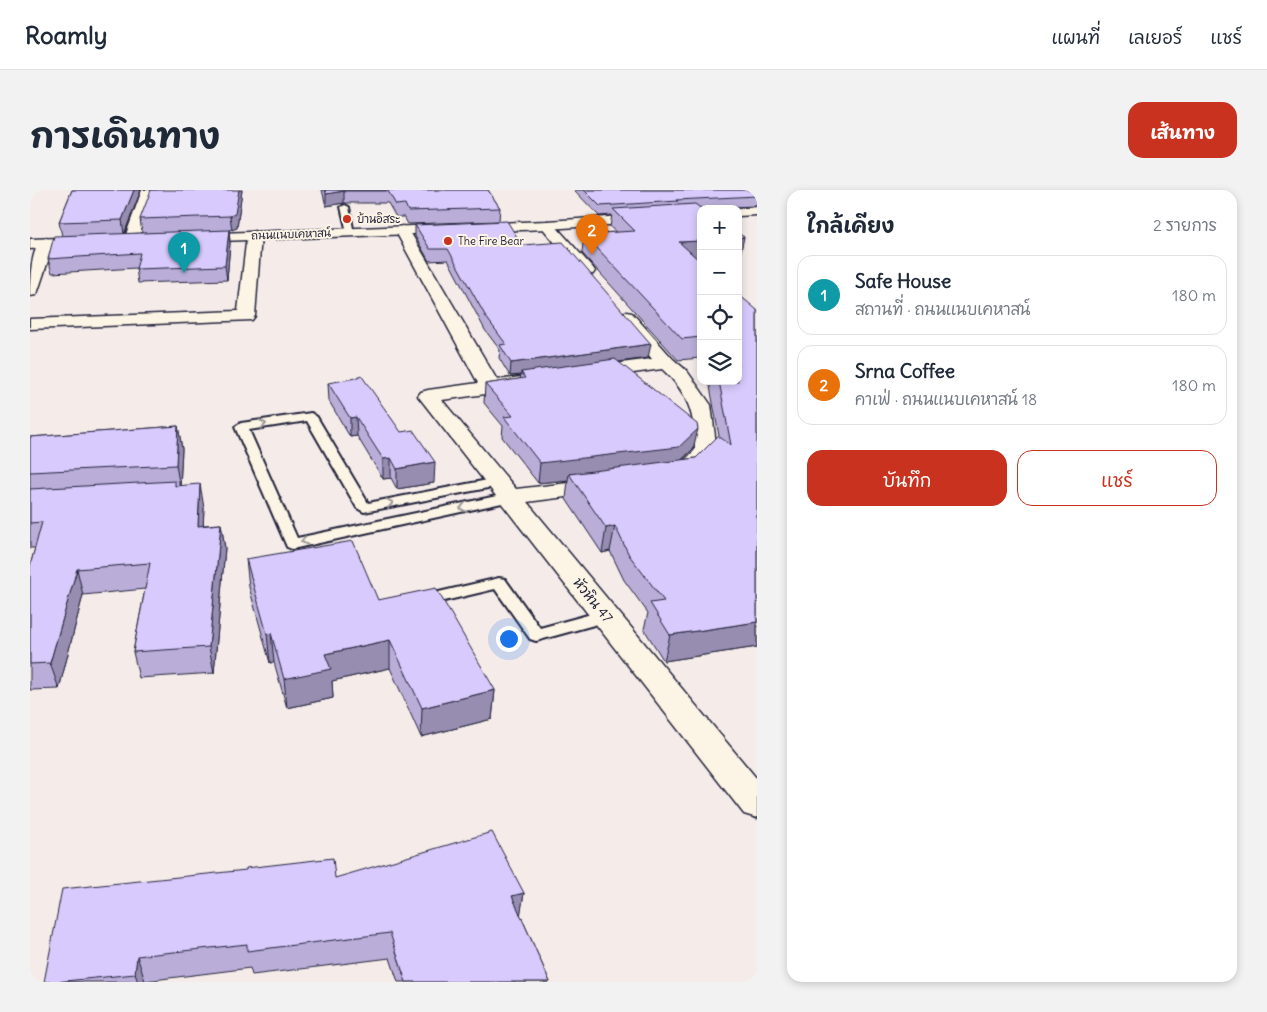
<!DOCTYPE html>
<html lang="th">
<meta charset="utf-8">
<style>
:root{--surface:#fff;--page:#f2f2f3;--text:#1f2937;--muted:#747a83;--line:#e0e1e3;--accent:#c8321e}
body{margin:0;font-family:Delius,"Playpen Sans Thai",sans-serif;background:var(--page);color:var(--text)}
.controls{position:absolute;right:15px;top:15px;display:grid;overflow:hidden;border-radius:10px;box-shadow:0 2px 8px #0003}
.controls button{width:45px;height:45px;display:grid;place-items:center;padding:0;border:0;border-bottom:1px solid var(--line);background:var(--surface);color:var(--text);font:25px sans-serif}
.you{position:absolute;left:478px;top:448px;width:18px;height:18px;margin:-12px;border:4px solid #fff;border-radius:50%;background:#1a73e8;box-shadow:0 0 0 8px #1a73e833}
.badge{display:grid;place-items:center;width:32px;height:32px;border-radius:50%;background:var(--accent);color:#fff;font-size:16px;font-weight:700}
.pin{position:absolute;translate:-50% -41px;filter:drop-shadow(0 1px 2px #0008)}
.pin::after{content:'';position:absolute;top:26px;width:18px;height:15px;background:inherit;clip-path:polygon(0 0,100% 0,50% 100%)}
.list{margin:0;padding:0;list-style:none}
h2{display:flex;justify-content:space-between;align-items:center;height:65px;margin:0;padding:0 20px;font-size:21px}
h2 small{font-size:16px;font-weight:400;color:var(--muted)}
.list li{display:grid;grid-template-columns:32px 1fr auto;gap:15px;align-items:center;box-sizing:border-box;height:80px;margin:0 10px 10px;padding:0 10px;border:1px solid var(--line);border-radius:15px}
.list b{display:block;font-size:19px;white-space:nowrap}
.list p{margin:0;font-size:16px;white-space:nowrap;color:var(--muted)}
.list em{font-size:16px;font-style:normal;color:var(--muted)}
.actions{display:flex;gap:10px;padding:15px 20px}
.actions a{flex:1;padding:11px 0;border:1px solid var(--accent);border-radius:15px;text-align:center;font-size:18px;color:var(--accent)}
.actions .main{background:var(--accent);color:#fff}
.icon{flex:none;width:28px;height:28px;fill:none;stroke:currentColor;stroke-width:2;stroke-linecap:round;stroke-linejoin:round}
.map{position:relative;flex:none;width:727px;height:792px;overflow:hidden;border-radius:15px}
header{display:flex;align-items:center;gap:30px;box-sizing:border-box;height:70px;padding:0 25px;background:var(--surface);border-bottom:1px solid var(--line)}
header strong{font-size:24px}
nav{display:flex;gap:28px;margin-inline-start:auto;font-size:18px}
.intro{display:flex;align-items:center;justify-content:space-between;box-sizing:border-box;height:120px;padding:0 30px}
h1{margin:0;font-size:35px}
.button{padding:12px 22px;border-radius:15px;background:var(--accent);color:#fff;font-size:18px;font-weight:700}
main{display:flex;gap:30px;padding:0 30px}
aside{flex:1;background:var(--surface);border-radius:15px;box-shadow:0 2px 8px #0003}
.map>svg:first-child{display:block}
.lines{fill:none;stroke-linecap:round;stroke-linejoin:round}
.service-casing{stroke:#22223b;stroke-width:4}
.minor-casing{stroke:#22223b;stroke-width:3}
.tertiary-casing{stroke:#22223b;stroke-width:3}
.service{fill:#fcf5e5;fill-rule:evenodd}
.minor{fill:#fcf5e5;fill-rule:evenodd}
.tertiary{fill:#fcf5e5;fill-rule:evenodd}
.wall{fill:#baaed9;stroke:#22223b}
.shaded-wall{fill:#978db0;stroke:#22223b}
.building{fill:#d8cafc;stroke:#22223b}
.oneway{stroke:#9a9698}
.poi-dot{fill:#c8321e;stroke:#fcf5e5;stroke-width:2}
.labels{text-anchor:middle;stroke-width:4;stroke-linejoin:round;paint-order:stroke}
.far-poi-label{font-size:11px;fill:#22223b;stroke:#fcf5e5;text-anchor:start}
.far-street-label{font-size:11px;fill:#22223b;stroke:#fcf5e5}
.street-label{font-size:14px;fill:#22223b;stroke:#fcf5e5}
</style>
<header>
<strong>Roamly</strong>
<nav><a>แผนที่</a><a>เลเยอร์</a><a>แชร์</a></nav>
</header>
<div class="intro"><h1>การเดินทาง</h1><a class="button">เส้นทาง</a></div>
<main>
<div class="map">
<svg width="727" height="792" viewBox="0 0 727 792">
<rect width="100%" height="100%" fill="#f5ecea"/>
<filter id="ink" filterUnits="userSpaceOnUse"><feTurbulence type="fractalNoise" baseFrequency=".02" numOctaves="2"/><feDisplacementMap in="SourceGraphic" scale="10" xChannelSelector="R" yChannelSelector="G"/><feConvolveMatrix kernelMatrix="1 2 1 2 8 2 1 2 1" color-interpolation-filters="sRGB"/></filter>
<g filter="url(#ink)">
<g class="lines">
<defs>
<path id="service" d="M 315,15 L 319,17 L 324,44 L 317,42 L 311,17 Z
M 281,223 L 287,227 L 338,313 L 468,288 L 475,292 L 468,296 L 334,322 L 327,318 L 277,231 L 219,240 L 267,348 L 481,303 L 488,307 L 481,311 L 262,359 L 257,357 L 205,237 L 211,233 Z
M 469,388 L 475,389 L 510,438 L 576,420 L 582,422 L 584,426 L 582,430 L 506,451 L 500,449 L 465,399 L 389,417 L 383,416 L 381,412 L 383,408 Z"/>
<path id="minor" d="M 112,0 L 126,0 L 108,50 L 101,54 L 96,53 L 94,50 Z
M 517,31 L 522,32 L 563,78 L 565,81 L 563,84 L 551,84 L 510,35 Z
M 372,36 L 379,40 L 467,190 L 491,187 L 498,189 L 501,193 L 498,197 L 491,199 L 412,210 L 486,299 L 574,289 L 582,291 L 586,296 L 582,301 L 497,312 L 727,589 L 727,628 L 714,624 L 388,206 L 391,202 L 398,200 L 448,193 L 365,40 Z
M 224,41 L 231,45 L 225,126 L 222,130 L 0,139 L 0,129 L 208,121 L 217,45 Z
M 16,48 L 24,53 L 8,101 L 6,105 L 0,106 C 0,92 0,53 16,48 Z
M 596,122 L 602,123 L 643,169 L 657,181 L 681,215 L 687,262 C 677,276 662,294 644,290 L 640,285 L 665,260 C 665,225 659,203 632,179 L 560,189 L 553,187 L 550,183 L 553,179 L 560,177 L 622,169 L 587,127 L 590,123 Z"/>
<path id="tertiary" d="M 727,17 L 727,25 L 708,26 L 708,19 L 704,19 Z
M 671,21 L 671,29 L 517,39 L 161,52 L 154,48 L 161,44 L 517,31 Z
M 61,47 L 66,48 L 68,51 L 66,54 L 0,59 L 0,49 Z"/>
</defs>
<use href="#service" class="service-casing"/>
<use href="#minor" class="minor-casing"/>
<use href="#tertiary" class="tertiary-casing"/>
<use href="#service" class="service"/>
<use href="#minor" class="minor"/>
<use href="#tertiary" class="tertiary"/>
</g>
<path class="wall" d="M 42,0 L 111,0 L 94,44 L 112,43 L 110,29 L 212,0 L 207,38 L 199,40 L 200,53 L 197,90 L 108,93 L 106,78 L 22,83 L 18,69 L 32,46 L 29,32 Z
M 292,0 L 458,0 L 470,18 L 469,31 L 378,34 L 374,27 L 366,27 L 358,13 L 314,13 L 296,16 Z
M 544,0 L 727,0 L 727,16 L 671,18 L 668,69 L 671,72 L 671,168 L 648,170 L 552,63 L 554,44 L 586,42 L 580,37 L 582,25 L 569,26 Z
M 385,35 L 492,55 L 618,168 L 588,172 L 663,259 L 652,270 L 666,268 L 689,246 L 679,191 L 708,191 L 727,120 L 727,457 L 634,471 L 614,439 L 618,423 L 594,390 L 580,361 L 572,363 L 536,309 L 538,290 L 508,293 L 472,247 L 473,236 L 454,213 L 455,194 L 490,189 L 491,185 L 480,186 L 469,168 L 470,160 L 455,140 L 418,70 L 399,71 L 385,46 Z
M 298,193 L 404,293 L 367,299 L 361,288 L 353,289 L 327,246 L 320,247 L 299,211 Z
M 148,236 L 152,259 L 150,296 L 174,318 L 173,335 L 191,334 L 195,358 L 184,483 L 109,488 L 103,462 L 115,399 L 53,405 L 29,499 L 0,500 L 0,376 L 5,358 L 0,358 L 0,247 Z
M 216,369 L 348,410 L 465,500 L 462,529 L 391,547 L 360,478 L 302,491 L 303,508 L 257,518 L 244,472 L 240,473 L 219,397 Z
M 305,688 L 494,703 L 490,724 L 520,792 L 368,792 L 360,768 L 222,785 L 220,778 L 115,791 L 115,792 L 14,792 Z"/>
<path class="shaded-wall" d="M 104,0 L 111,0 L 94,44 L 92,30 Z
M 209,0 L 212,0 L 207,38 L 202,40 L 200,26 Z
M 314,1 L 314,13 L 296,16 L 296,4 Z
M 199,40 L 200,53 L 197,90 L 195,76 Z
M 714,47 L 710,66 L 708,66 L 708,48 Z
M 671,51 L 671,69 L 646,71 L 649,52 Z
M 621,154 L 618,168 L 492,185 L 491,182 L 491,185 L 480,186 L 481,173 Z
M 326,227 L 327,246 L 320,247 L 320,228 Z
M 148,236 L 152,259 L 150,298 L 146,275 Z
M 668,239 L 663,259 L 644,277 L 539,284 L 538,290 L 508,293 L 510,273 Z
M 361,268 L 361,288 L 353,289 L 353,269 Z
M 405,272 L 404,293 L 367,299 L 367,279 Z
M 170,294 L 174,318 L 172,360 L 168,336 Z
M 191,334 L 195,358 L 184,483 L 179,457 Z
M 585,336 L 580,361 L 572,363 L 576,338 Z
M 47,379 L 53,405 L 29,499 L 20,473 Z
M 727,432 L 727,457 L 634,471 L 640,445 Z
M 241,443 L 244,472 L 240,473 L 237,444 Z
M 360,450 L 360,478 L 302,491 L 303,508 L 257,518 L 254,489 L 295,464 Z
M 465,500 L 462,529 L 391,547 L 392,518 Z
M 494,703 L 490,727 L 482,706 Z
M 107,766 L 115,791 L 115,792 L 108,792 L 105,784 Z"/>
<path class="building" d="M 42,0 L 104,0 L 92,30 L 29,32 Z
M 121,0 L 209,0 L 205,24 L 200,26 L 110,29 Z
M 295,0 L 458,0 L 470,18 L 378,21 L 375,14 L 366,15 L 358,1 L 314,1 L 296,4 Z
M 554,0 L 727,0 L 727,6 L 646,10 L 648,11 L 570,16 Z
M 665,14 L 672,19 L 671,19 L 671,51 L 649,52 L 671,72 L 671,147 L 652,149 L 554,44 L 605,41 L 583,19 Z
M 477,31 L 492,55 L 533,52 L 621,154 L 481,173 L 470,155 L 476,154 L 456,127 L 418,59 L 400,59 L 385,35 Z
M 199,40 L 195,76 L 106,79 L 110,63 L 18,69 L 24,46 Z
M 708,43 L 714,47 L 708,48 Z
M 708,104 L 727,120 L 727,432 L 640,445 L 620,413 L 634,411 L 599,365 L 585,336 L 576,338 L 539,284 L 666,268 L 688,246 L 701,255 L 689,191 L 708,191 Z
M 585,169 L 667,234 L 668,239 L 649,257 L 510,273 L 474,227 L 483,226 L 455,194 L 495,188 L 491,182 Z
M 331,185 L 371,242 L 383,240 L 405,272 L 367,279 L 361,268 L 353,269 L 326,227 L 320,228 L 298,193 L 326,188 Z
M 148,236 L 146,275 L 0,282 L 0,247 Z
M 145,291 L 145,296 L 170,294 L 168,336 L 191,334 L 179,457 L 103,462 L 120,373 L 47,379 L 20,473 L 0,474 L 0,376 L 12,332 L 0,333 L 0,299 Z
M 323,351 L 348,410 L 406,398 L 465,500 L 392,518 L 360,450 L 295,464 L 301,479 L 254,489 L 241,443 L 237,444 L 216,369 Z
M 462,642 L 494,703 L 482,706 L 520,792 L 376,792 L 360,743 L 217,761 L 217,754 L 107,766 L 105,784 L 25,792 L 14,792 L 32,699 L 216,680 L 216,678 L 303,668 L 305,688 Z"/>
<defs><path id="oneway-chevron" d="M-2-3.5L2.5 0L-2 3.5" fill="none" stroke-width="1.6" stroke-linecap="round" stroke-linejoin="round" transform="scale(1.25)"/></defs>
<g class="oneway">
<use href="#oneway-chevron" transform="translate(233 234) rotate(-8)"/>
<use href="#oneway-chevron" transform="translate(360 313) rotate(-11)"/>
<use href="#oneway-chevron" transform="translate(433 318) rotate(168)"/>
<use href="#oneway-chevron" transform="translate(274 351) rotate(168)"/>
</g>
</g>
<g class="poi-dot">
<circle cx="317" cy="29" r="5"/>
<circle cx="418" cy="51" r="5"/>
</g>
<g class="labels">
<g class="far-poi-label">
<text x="327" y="33">บ้านอิสระ</text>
<text x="428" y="55">The Fire Bear</text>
</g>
<g class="far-street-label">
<text transform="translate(261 44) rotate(-2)" y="4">ถนนแนบเคหาสน์</text>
</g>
<g class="street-label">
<text transform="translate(563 410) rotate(51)" y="5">หัวหิน 47</text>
</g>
</g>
</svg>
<div class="controls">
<button>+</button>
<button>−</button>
<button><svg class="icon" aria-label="locate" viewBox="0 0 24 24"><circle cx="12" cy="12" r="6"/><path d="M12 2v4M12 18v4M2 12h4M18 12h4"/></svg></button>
<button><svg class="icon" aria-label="layers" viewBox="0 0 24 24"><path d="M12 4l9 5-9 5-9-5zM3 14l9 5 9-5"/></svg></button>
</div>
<div class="you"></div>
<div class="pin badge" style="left:154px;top:83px;background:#0f9aa8">1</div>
<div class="pin badge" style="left:562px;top:65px;background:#e8710a">2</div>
</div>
<aside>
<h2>ใกล้เคียง<small>2 รายการ</small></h2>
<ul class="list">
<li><span class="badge" style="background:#0f9aa8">1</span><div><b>Safe House</b><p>สถานที่ · ถนนแนบเคหาสน์</p></div><em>180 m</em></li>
<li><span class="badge" style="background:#e8710a">2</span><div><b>Srna Coffee</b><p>คาเฟ่ · ถนนแนบเคหาสน์ 18</p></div><em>180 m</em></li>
</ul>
<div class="actions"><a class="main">บันทึก</a><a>แชร์</a></div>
</aside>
</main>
